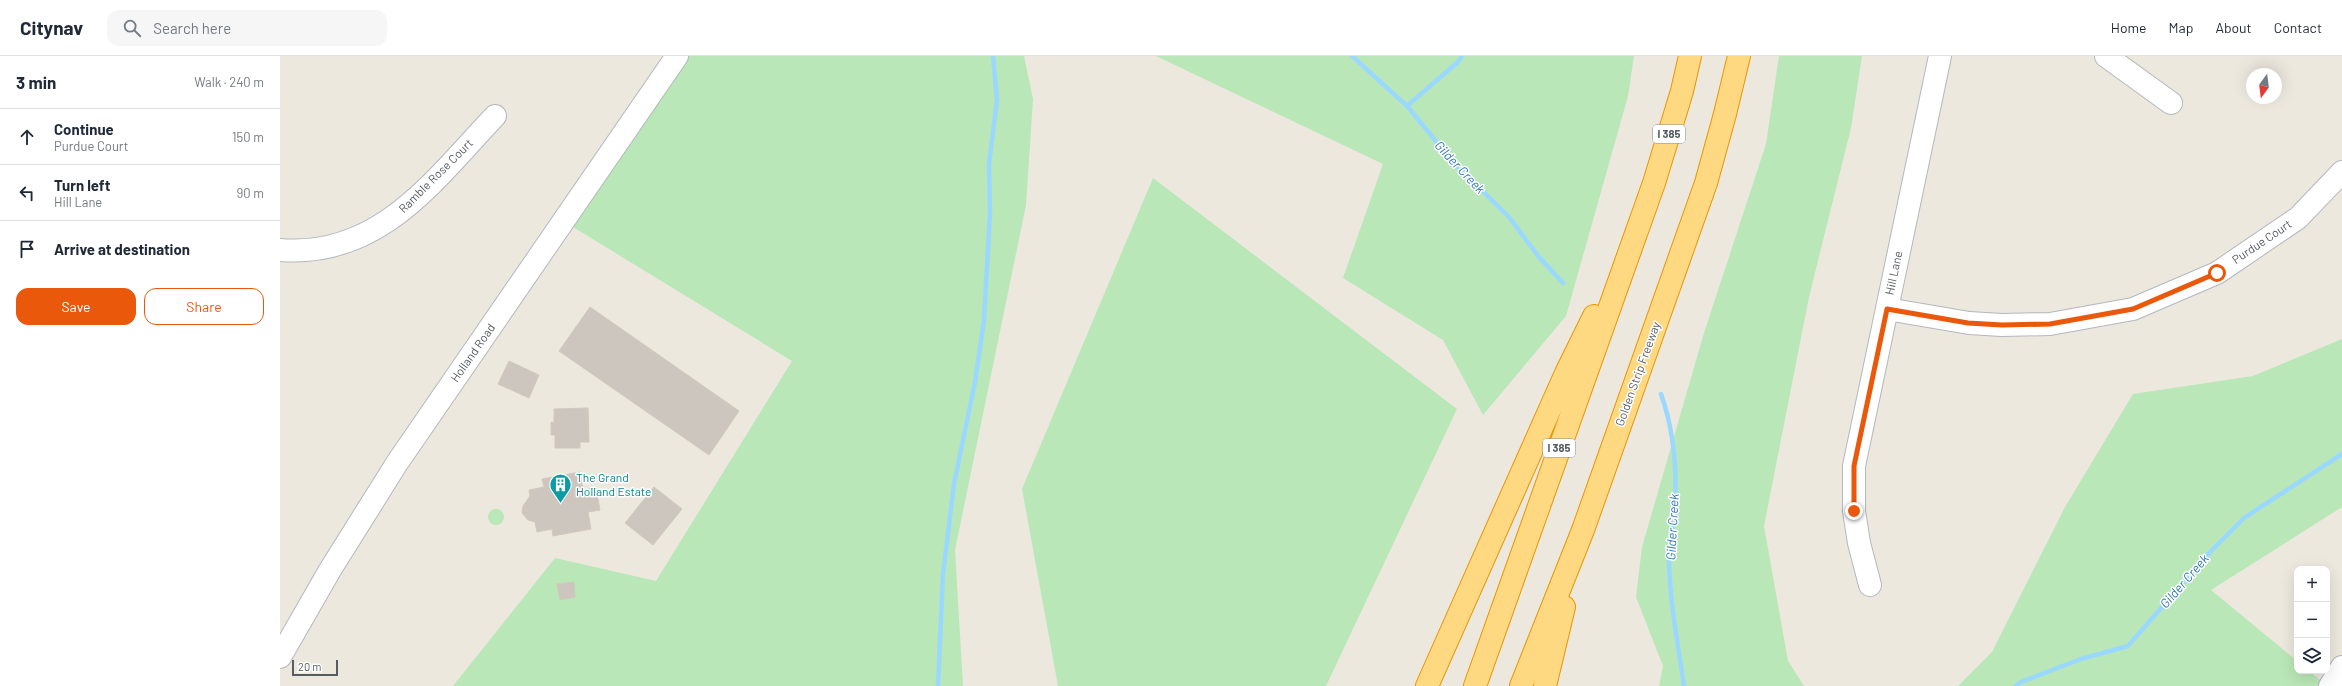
<!DOCTYPE html>
<meta charset="utf-8">
<style>
:root{--surface:#fff;--page:#f6f6f7;--text:#1f2937;--muted:#747a83;--line:#e0e1e3;--accent:#ea580c}
body{margin:0;font-family:Barlow,sans-serif;background:var(--page);color:var(--text)}
.controls{position:absolute;right:12px;bottom:12px;display:grid;overflow:hidden;border-radius:8px;box-shadow:0 4px 16px #0002}
.controls button{width:36px;height:36px;display:grid;place-items:center;padding:0;border:0;border-bottom:1px solid var(--line);background:var(--surface);color:var(--text);font:20px sans-serif}
.compass{position:absolute;left:1966px;top:12px;width:36px;height:36px;border-radius:50%;background:var(--surface);box-shadow:0 4px 16px #0002;rotate:194deg}
.scale{position:absolute;left:12px;bottom:10px;width:46px;box-sizing:border-box;padding-left:4px;border:2px solid #575c61;border-top:0;font-size:11px;line-height:14px;white-space:nowrap;color:#575c61;-webkit-text-stroke:3px #fff;paint-order:stroke}
.stop{position:absolute;width:12px;height:12px;margin:-9px;border:3px solid #ea580c;border-radius:50%;background:#fff}
.stop.end{background:#ea580c;border-color:#fff;box-shadow:0 1px 4px #0008}
.list{margin:0;padding:0;list-style:none}
h2{display:flex;justify-content:space-between;align-items:center;height:52px;margin:0;padding:0 16px;font-size:17px}
h2 small{font-size:13px;font-weight:400;color:var(--muted)}
.list li{display:grid;grid-template-columns:26px 1fr auto;gap:12px;align-items:center;box-sizing:border-box;height:56px;padding:0 16px;border-top:1px solid var(--line)}
.list b{display:block;font-size:15px;white-space:nowrap}
.list p{margin:0;font-size:13px;white-space:nowrap;color:var(--muted)}
.list em{font-size:13px;font-style:normal;color:var(--muted)}
.actions{display:flex;gap:8px;padding:12px 16px}
.actions a{flex:1;padding:9px 0;border:1px solid var(--accent);border-radius:12px;text-align:center;font-size:14px;color:var(--accent)}
.actions .main{background:var(--accent);color:#fff}
.icon{flex:none;width:22px;height:22px;fill:none;stroke:currentColor;stroke-width:2;stroke-linecap:round;stroke-linejoin:round}
.map{position:relative;flex:none;width:2062px;height:630px;overflow:hidden}
header{display:flex;align-items:center;gap:24px;box-sizing:border-box;height:56px;padding:0 20px;background:var(--surface);border-bottom:1px solid var(--line)}
header strong{font-size:19px}
nav{display:flex;gap:22px;margin-inline-start:auto;font-size:14px}
.search{width:280px;height:36px;background:var(--page);display:flex;align-items:center;gap:10px;box-sizing:border-box;padding:0 14px;border-radius:12px;color:var(--muted);font-size:15px}
main{display:flex}
aside{flex:1;background:var(--surface)}
.map>svg:first-child{display:block}
.green{fill:#b9e7b7}
.lines{fill:none;stroke-linecap:round;stroke-linejoin:round}
.stream{stroke:#9bd8ff;stroke-width:4.5}
.building{fill:#ccc6bf;stroke:#d1c9bc}
.minor-casing{stroke:#b4b7bd;stroke-width:24}
.highway-casing{stroke:#ea9500;stroke-width:24}
.minor{stroke:#fff;stroke-width:22}
.highway{stroke:#ffd982;stroke-width:22}
.route{stroke:#ea580c;stroke-width:5}
.labels{text-anchor:middle;stroke-width:3;stroke-linejoin:round;paint-order:stroke}
.shield{fill:#fff;stroke:#898d90;stroke-width:1}
.shield-label{font-size:11px;font-weight:bold;fill:#575c61}
.street-label{font-size:12px;fill:#575c61;stroke:#fff}
.culture-label{font-size:12px;fill:#0d838f;stroke:#fff;text-anchor:start}
.water-label{font-size:13px;font-style:italic;fill:#3179b8;stroke:#fff}
</style>
<header>
<strong>Citynav</strong>
<div class="search"><svg class="icon" aria-label="search" viewBox="0 0 24 24"><circle cx="10" cy="10" r="6"/><path d="M15 15l6 6"/></svg>Search here</div>
<nav><a>Home</a><a>Map</a><a>About</a><a>Contact</a></nav>
</header>
<main>
<aside>
<h2>3 min<small>Walk · 240 m</small></h2>
<ul class="list">
<li><svg class="icon" aria-label="ahead" viewBox="0 0 24 24"><path d="M12 20V5M6 11l6-6 6 6"/></svg><div><b>Continue</b><p>Purdue Court</p></div><em>150 m</em></li>
<li><svg class="icon" aria-label="left" viewBox="0 0 24 24"><path d="M17 20v-9H6M10 6l-5 5 5 5"/></svg><div><b>Turn left</b><p>Hill Lane</p></div><em>90 m</em></li>
<li><svg class="icon" aria-label="arrive" viewBox="0 0 24 24"><path d="M6 21V4h12l-3 4 3 4H6"/></svg><div><b>Arrive at destination</b></div></li>
</ul>
<div class="actions"><a class="main">Save</a><a>Share</a></div>
</aside>
<div class="map">
<svg width="2062" height="630" viewBox="0 0 2062 630">
<rect width="100%" height="100%" fill="#ece8de"/>
<path class="green" d="M 395,0 L 744,0 L 753,43 L 746,149 L 675,494 L 683,630 L 173,630 L 275,502 L 376,525 L 512,305 L 280,163 Z
M 876,0 L 1354,0 L 1348,40 L 1286,260 L 1203,359 L 1163,284 L 1063,222 L 1103,108 Z
M 1499,0 L 1582,0 L 1571,72 L 1529,241 L 1484,470 L 1508,605 L 1524,630 L 1379,630 L 1383,610 L 1356,541 L 1362,491 L 1424,277 L 1486,88 Z
M 873,122 L 1177,353 L 1046,630 L 778,630 L 742,433 Z
M 2062,283 L 2062,451 L 1931,534 L 2017,605 L 2017,615 L 2029,615 L 2043,626 L 2037,630 L 1678,630 L 1712,596 L 1785,451 L 1853,338 L 1973,320 Z
M208 461a8 8 0 1 1 16 0a8 8 0 1 1-16 0Z"/>
<g class="lines">
<path class="stream" d="M 1072,0 L 1127,50 L 1173,106 L 1229,161 L 1259,201 L 1283,227
M 1127,50 L 1178,6 L 1182,0
M 1381,338 C 1393,372 1397,412 1395,449 C 1394,468 1389,487 1389,506 C 1390,547 1398,589 1404,630
M 658,630 L 663,518 L 674,428 L 695,326 L 704,264 L 710,157 L 709,108 L 717,44 L 713,0
M 1736,630 L 1741,626 L 1801,603 L 1848,590 L 1930,496 L 1964,462 L 2062,398"/>
</g>
<path class="building" d="M 310,251 L 459,355 L 429,399 L 279,295 Z
M 229,305 L 259,319 L 249,342 L 218,328 Z
M 308,352 L 309,386 L 300,386 L 300,392 L 275,392 L 275,379 L 271,379 L 271,366 L 274,367 L 274,353 Z
M 300,416 L 303,434 L 316,432 L 320,454 L 308,456 L 311,473 L 273,480 L 272,473 L 257,476 L 255,466 L 248,464 L 242,457 L 243,450 L 250,440 L 249,434 L 264,431 L 262,423 Z
M 374,431 L 402,453 L 373,489 L 345,467 Z
M 294,526 L 295,541 L 280,544 L 277,528 Z"/>
<g class="lines">
<defs>
<path id="minor" d="M 1826,0 L 1891,47
M 0,194 C 100,202 154,124 215,60
M 1607,253 L 1689,267 L 1722,269 L 1770,268 L 1853,253 L 1937,217 L 2018,162 L 2062,116
M 1590,529 L 1579,487 L 1574,455 L 1574,410 L 1660,0
M 0,601 L 50,514 L 117,407 L 397,0
M 2050,630 L 2062,611"/>
<path id="highway" d="M 1147,630 L 1286,317 L 1314,260
M 1195,630 L 1374,127 L 1402,35 L 1410,0
M 1241,630 L 1303,474 L 1426,127 L 1445,58 L 1459,0
M 1265,630 L 1284,551"/>
</defs>
<use href="#minor" class="minor-casing"/>
<use href="#highway" class="highway-casing"/>
<use href="#minor" class="minor"/>
<use href="#highway" class="highway"/>
</g>
<g class="lines">
<path class="route" d="M 1574,455 L 1574,410 L 1607,253 L 1688,267 L 1722,269 L 1770,268 L 1853,253 L 1937,217"/>
</g>
<defs>
<symbol id="building-pin" viewBox="-11 -11 22 30"><path d="M0 17L-7.5 6A9.5 9.5 0 1 1 7.5 6Z" fill="#0f9aa8" stroke="#fff"/><path d="M-4-6H4V6H1V3H-1V6H-4ZM-2.5-4.3h1.7v1.8h-1.7ZM.8-4.3h1.7v1.8H.8ZM-2.5-1h1.7V.8h-1.7ZM.8-1h1.7V.8H.8Z" fill="#fff"/></symbol>
</defs>
<g fill-rule="evenodd">
<use href="#building-pin" x="268" y="416" width="25" height="34"/>
</g>
<g class="labels">
<g class="shield">
<rect x="1373" y="69" width="32" height="18" rx="3"/>
<rect x="1263" y="383" width="32" height="18" rx="3"/>
</g>
<g class="shield-label">
<text x="1389" y="82">I 385</text>
<text x="1279" y="396">I 385</text>
</g>
<g class="street-label">
<text transform="translate(156 120) rotate(-45)" y="4">Ramble Rose Court</text>
<text transform="translate(1982 186) rotate(-34)" y="4">Purdue Court</text>
<text transform="translate(1614 217) rotate(-78)" y="4">Hill Lane</text>
<text transform="translate(193 297) rotate(-55)" y="4">Holland Road</text>
<text transform="translate(1358 318) rotate(-70)" y="4">Golden Strip Freeway</text>
</g>
<g class="culture-label">
<text x="296" y="426">The Grand<tspan x="296" dy="14">Holland Estate</tspan></text>
</g>
<g class="water-label">
<text transform="translate(1180 111) rotate(47)" y="5">Gilder Creek</text>
<text transform="translate(1392 471) rotate(-87)" y="5">Gilder Creek</text>
<text transform="translate(1904 525) rotate(-49)" y="5">Gilder Creek</text>
</g>
</g>
</svg>
<div class="controls">
<button>+</button>
<button>−</button>
<button><svg class="icon" aria-label="layers" viewBox="0 0 24 24"><path d="M12 4l9 5-9 5-9-5zM3 14l9 5 9-5"/></svg></button>
</div>
<svg class="compass" viewBox="-18 -18 36 36"><path d="M0-13l5 13h-10z" fill="#e53935"/><path d="M0 13l5-13h-10z" fill="#747a83"/></svg>
<div class="scale">20 m</div>
<div class="stop" style="left:1937px;top:217px"></div>
<div class="stop end" style="left:1574px;top:455px"></div>
</div>
</main>
